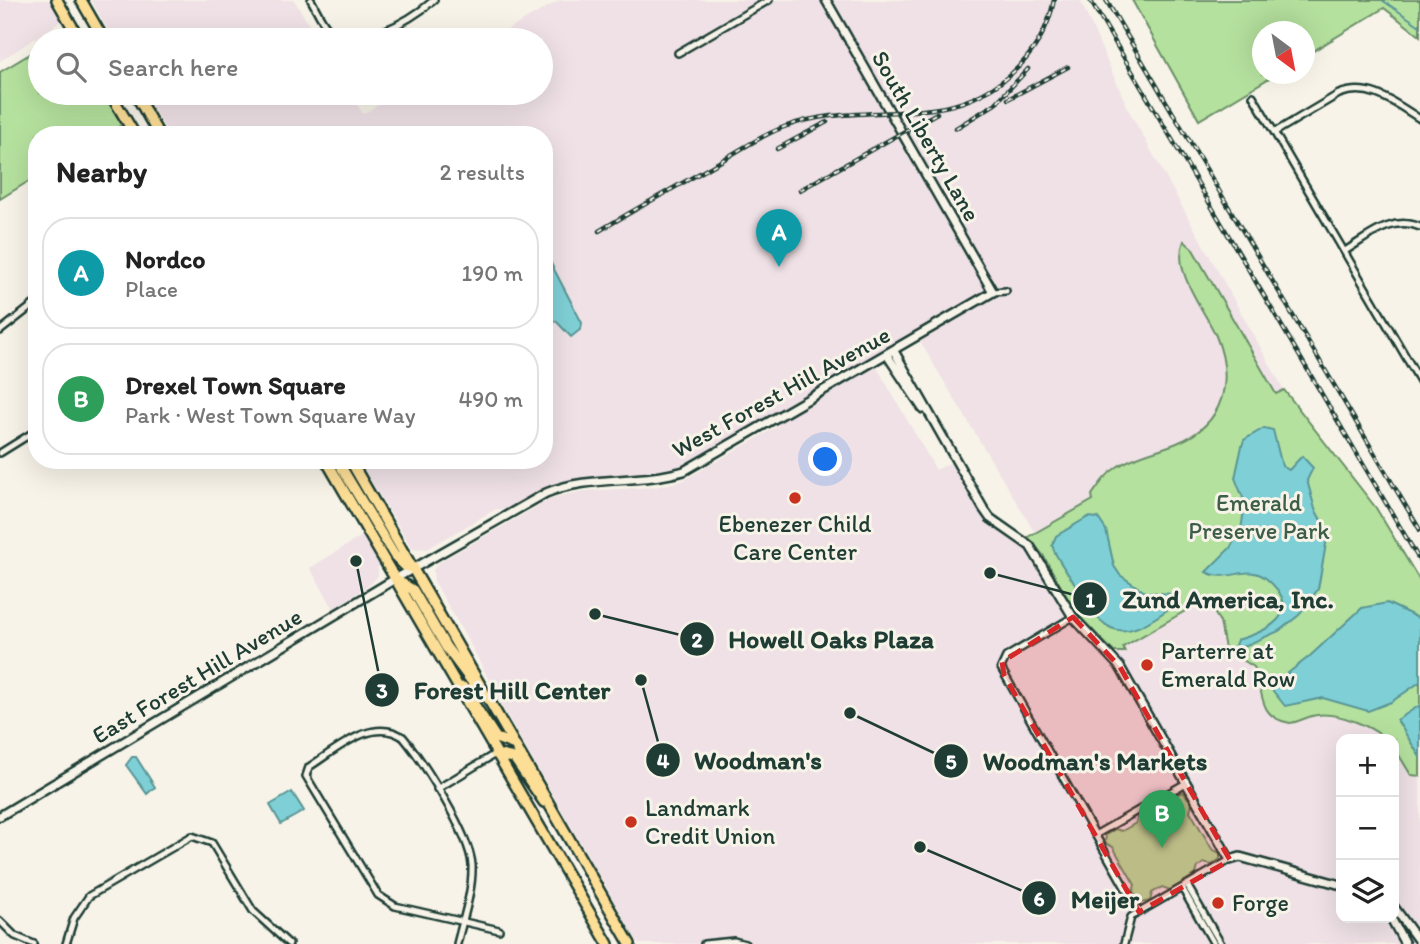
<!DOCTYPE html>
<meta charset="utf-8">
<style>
:root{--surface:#fff;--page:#f6f6f6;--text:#222;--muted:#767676;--line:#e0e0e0;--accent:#c8321e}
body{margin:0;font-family:Itim,sans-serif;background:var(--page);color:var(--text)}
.controls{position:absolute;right:21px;bottom:21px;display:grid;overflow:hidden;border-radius:14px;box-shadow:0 7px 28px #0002}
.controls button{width:63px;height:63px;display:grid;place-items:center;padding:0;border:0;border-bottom:2px solid var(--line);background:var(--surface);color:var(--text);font:35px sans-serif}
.compass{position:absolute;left:1252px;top:21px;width:63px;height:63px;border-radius:50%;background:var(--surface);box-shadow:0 7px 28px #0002;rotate:148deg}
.you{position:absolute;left:826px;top:460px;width:24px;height:24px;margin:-18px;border:5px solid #fff;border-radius:50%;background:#1a73e8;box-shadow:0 0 0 10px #1a73e833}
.badge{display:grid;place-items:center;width:46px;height:46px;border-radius:50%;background:var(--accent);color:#fff;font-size:23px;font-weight:700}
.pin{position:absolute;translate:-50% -58px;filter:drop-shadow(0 2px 4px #0008)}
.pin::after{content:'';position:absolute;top:37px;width:24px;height:21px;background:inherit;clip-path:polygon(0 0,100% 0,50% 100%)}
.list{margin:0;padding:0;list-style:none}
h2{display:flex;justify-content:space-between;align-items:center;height:91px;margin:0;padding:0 28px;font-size:30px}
h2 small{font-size:23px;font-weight:400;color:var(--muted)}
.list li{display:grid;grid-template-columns:46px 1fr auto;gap:21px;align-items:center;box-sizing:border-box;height:112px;margin:0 14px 14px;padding:0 14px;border:2px solid var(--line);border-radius:28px}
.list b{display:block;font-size:26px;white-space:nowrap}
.list p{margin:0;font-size:23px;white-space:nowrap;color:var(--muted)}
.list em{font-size:23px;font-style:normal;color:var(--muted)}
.icon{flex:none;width:38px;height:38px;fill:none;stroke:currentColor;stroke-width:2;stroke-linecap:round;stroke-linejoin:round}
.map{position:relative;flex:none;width:1420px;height:944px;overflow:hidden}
.search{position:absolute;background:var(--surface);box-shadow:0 7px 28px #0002;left:28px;top:28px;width:525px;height:77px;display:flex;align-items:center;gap:18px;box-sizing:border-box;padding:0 24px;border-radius:38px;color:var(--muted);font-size:26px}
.panel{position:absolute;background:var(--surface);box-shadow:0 7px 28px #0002;left:28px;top:126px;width:525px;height:343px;border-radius:28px}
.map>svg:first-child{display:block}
.built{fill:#efe1e6}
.green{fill:#b5e19e;stroke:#6a8f69;stroke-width:2}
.water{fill:#7fd0d6;stroke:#599595;stroke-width:2}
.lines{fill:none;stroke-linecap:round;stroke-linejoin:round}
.stream{stroke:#599595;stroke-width:2}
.minor-casing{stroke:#1f3d34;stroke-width:10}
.tertiary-casing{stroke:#1f3d34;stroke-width:12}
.primary-casing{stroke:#1f3d34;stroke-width:14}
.minor{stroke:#f7f3e8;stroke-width:5}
.tertiary{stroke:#f7f3e8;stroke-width:7}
.primary{stroke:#fcde96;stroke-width:9}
.rail-casing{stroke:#1f3d34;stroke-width:4.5}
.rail{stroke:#f7f3e8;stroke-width:2;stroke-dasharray:5;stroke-linecap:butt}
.marked{fill:#d62828;fill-opacity:0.2;stroke:#d62828;stroke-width:5;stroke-dasharray:14 9;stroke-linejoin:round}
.poi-dot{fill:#c8321e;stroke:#f7f3e8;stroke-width:2.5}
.labels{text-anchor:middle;stroke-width:6;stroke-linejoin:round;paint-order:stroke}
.street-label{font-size:24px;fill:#1f3d34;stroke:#f7f3e8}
.park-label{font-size:24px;fill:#3d5e49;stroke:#f7f3e8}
.poi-label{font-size:24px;fill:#1f3d34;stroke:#f7f3e8;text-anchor:start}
.leader{fill:none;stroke:#1f3d34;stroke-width:2.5}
.callout-dot{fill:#1f3d34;stroke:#f7f3e8;stroke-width:2.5}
.mark-label{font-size:21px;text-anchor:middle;font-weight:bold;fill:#fff}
.callout-label{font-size:26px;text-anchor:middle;font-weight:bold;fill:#1f3d34;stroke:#f7f3e8;stroke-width:6;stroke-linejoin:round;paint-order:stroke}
</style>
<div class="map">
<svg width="1420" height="944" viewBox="0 0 1420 944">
<rect width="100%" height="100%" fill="#f7f3e8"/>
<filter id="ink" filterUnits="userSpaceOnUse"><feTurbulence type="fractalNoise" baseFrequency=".0143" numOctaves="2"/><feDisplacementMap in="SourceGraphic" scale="14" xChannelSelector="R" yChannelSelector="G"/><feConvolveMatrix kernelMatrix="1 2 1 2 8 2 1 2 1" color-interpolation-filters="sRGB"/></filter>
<g filter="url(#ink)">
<path class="built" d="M 0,0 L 51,0 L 63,20 L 0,61 Z
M 91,0 L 294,0 L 318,40 L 114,40 Z
M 560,0 L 1080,0 L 1130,113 L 1284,390 L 1035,533 L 915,333 L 872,359 L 936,470 L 960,458 L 988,507 L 1000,520 L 1033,541 L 1050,567 L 1125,652 L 1123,648 L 1206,599 L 1220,622 L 1221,638 L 1256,671 L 1262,701 L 1299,722 L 1316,715 L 1345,718 L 1379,733 L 1386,739 L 1341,739 L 1341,918 L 1394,918 L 1394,747 L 1411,775 L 1420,776 L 1420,937 L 1408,944 L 639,944 L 501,705 L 478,658 L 434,581 L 433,570 L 438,563 L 552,498 L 584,491 L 655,487 L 682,481 L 778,426 L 772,416 L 677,468 L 557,482 L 505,509 L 496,509 L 427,549 L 412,548 L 358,460 L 544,460 L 544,135 L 169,135 L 144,93 L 350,93 L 363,114 L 398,93 L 541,93 L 541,40 L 490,40 Z
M 362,536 L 378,563 L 378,575 L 372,583 L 334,609 L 310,568 Z"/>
<path class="green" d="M 1132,0 L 1420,0 L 1420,36 L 1384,8 L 1305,56 L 1304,32 L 1262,32 L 1262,74 L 1276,74 L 1199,120 Z
M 40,48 L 40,93 L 105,93 L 123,124 L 105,135 L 37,135 L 37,176 L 0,199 L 0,72 Z
M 1184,241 L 1192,248 L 1276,394 L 1284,390 L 1376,508 L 1420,581 L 1420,776 L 1411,775 L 1394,747 L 1394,739 L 1386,739 C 1371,726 1338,712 1317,715 C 1307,716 1300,722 1290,723 C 1255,717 1265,689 1254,667 L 1225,649 L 1220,622 L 1206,599 L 1123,647 L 1125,652 L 1114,652 L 1076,613 L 1043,555 L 1028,537 L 1093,500 L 1092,495 C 1099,485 1106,474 1117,467 C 1135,455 1158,451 1177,443 C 1225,424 1234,380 1216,336 C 1205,310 1171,271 1184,241 Z
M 1183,792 L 1192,803 L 1190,811 L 1212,849 L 1220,853 L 1220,859 L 1212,865 L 1204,863 L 1198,867 L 1196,874 L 1170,890 L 1162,887 L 1152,893 L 1150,901 L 1140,903 L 1133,892 L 1135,885 L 1113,847 L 1105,843 L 1106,835 L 1115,829 L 1122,831 L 1136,823 L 1138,816 L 1148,810 L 1155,812 L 1173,803 L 1175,795 Z"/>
<path class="water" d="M 544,250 L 582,323 L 581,329 L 571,337 L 556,321 L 544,325 Z
M 1264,428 L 1273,430 L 1282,466 L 1289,470 L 1302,456 L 1313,468 L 1307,480 L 1315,509 L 1328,533 L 1318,589 L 1299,615 L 1279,631 L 1240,648 L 1235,645 L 1237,640 C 1269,631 1305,613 1268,580 C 1249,562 1230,584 1206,572 L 1230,548 L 1241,530 L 1245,503 L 1235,478 L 1242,446 L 1244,440 Z
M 1088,517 L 1098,518 L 1106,530 L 1114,566 L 1120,575 L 1145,592 L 1172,594 L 1176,600 L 1174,605 C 1120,645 1106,638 1074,583 C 1066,570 1056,559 1052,545 L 1056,536 Z
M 1387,603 L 1420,619 L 1420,682 L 1391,702 L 1368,711 L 1323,698 L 1285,706 L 1273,691 L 1274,684 L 1310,656 L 1362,608 Z
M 1420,705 L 1420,757 L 1397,720 Z
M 132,757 L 136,757 L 155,787 L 147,794 L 126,765 Z
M 292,792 L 304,811 L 281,824 L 270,805 Z"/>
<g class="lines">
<path class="stream" d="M 1382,0 L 1420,26"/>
<defs>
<path id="minor" d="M 311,0 C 316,8 321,21 328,28 C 355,55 412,19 434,0
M 678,53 L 769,0
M 1253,96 L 1420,381
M 1275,132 L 1339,94 C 1370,82 1395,103 1420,119
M 1345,251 C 1368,237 1392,215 1420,227
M 993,292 L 1006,291
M 0,331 L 37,302
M 0,453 L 37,430
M 1073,617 L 1006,657 L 1001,668 L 1139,912
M 437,789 L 495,754
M 1095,835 L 1186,783
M 1187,885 L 1221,944
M 1182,888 L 1214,944
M 0,921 L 15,936 L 34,944
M 66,944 L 74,918 L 89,896 L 192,836 L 212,843 L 253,911 L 289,944
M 457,944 C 463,919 473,891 472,865 C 470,835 423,761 403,737 C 372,716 336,750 309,767 L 306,776 L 378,895 L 395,906 L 456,920 L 499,930
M 704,944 L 734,941 L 745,944
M 1124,944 L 1131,917 L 1230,860"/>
<path id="tertiary" d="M 894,351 L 983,508 L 990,518 L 1030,546 L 1073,617 L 1120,667 L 1230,860 L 1240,857 L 1341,885
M 887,355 L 923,409
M 0,816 L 395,579 L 546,493 C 589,475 639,484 684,471 L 993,292 L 826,0
M 1394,907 L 1420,943
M 1391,918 L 1405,944"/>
<path id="primary" d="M 57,0 L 80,40
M 81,0 L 104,40
M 110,93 L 135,135
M 135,93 L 159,135
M 326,460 L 608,944
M 337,460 L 394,555 L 405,566 L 414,568
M 350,460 L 630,944
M 395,579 L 413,590 L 446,647 L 481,694
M 463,687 L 496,738 L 515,745
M 495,754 L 514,758 L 544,802"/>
</defs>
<use href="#minor" class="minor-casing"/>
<use href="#tertiary" class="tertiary-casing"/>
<use href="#primary" class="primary-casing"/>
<use href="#minor" class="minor"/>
<use href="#tertiary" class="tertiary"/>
<use href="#primary" class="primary"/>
<defs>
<path id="rail" d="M 1090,0 L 1420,561
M 1106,0 L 1420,530
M 1008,99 L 1068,67
M 956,128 L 995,104 L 1028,69
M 777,149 L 827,122
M 800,190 L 937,113
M 599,231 C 637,208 676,187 714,165 C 737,152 760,136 784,127 C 833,109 882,116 932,109 C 991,102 1042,60 1054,0"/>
</defs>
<use href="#rail" class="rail-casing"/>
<use href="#rail" class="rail"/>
</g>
</g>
<path class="marked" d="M 1073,617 L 1120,667 L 1230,860 L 1139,912 L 1004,675 L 1002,662 Z"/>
<g class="poi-dot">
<circle cx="795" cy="498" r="7"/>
<circle cx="1147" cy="665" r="7"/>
<circle cx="631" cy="822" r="7"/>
<circle cx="1218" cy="903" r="7"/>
</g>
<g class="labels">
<g class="street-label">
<text transform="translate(926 136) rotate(60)" y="8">South Liberty Lane</text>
<text transform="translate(781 392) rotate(-29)" y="8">West Forest Hill Avenue</text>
<text transform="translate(197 676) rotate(-31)" y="8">East Forest Hill Avenue</text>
</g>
<g class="park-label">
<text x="1259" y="511">Emerald<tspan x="1259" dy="28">Preserve Park</tspan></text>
</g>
<g class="poi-label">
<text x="795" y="532" text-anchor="middle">Ebenezer Child<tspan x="795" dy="28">Care Center</tspan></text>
<text x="1161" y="659">Parterre at<tspan x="1161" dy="28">Emerald Row</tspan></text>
<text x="645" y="816">Landmark<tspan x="645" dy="28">Credit Union</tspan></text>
<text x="1232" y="911">Forge</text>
</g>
</g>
<path class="leader" d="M990 573L1090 599M595 614L697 639M356 561L382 690M641 680L663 760M850 713L951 761M920 847L1039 898"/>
<g class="callout-dot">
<circle cx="990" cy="573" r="7"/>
<circle cx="595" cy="614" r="7"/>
<circle cx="356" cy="561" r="7"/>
<circle cx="641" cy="680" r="7"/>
<circle cx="850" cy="713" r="7"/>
<circle cx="920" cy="847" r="7"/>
<circle cx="1090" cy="599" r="18"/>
<circle cx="697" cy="639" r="18"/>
<circle cx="382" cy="690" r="18"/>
<circle cx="663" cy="760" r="18"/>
<circle cx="951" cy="761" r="18"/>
<circle cx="1039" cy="898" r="18"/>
</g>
<g class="mark-label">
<text x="1090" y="607">1</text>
<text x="697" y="647">2</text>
<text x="382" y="698">3</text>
<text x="663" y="768">4</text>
<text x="951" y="769">5</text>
<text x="1039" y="906">6</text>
</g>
<g class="callout-label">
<text x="1228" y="608">Zund America, Inc.</text>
<text x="831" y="648">Howell Oaks Plaza</text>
<text x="512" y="699">Forest Hill Center</text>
<text x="758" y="769">Woodman's</text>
<text x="1095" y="770">Woodman's Markets</text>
<text x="1105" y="908">Meijer</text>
</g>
</svg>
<div class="controls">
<button>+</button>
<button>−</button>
<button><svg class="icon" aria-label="layers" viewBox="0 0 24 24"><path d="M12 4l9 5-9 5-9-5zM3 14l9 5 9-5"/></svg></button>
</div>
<svg class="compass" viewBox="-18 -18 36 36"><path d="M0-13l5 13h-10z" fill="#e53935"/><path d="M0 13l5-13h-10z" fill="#767676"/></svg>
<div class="you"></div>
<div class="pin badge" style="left:779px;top:267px;background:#0f9aa8">A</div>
<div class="pin badge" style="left:1162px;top:848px;background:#2e9e5b">B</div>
<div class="search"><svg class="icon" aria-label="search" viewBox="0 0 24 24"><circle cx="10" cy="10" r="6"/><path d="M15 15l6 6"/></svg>Search here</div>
<section class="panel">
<h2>Nearby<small>2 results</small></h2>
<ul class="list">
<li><span class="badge" style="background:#0f9aa8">A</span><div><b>Nordco</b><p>Place</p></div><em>190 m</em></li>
<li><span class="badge" style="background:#2e9e5b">B</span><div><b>Drexel Town Square</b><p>Park · West Town Square Way</p></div><em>490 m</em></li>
</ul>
</section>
</div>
